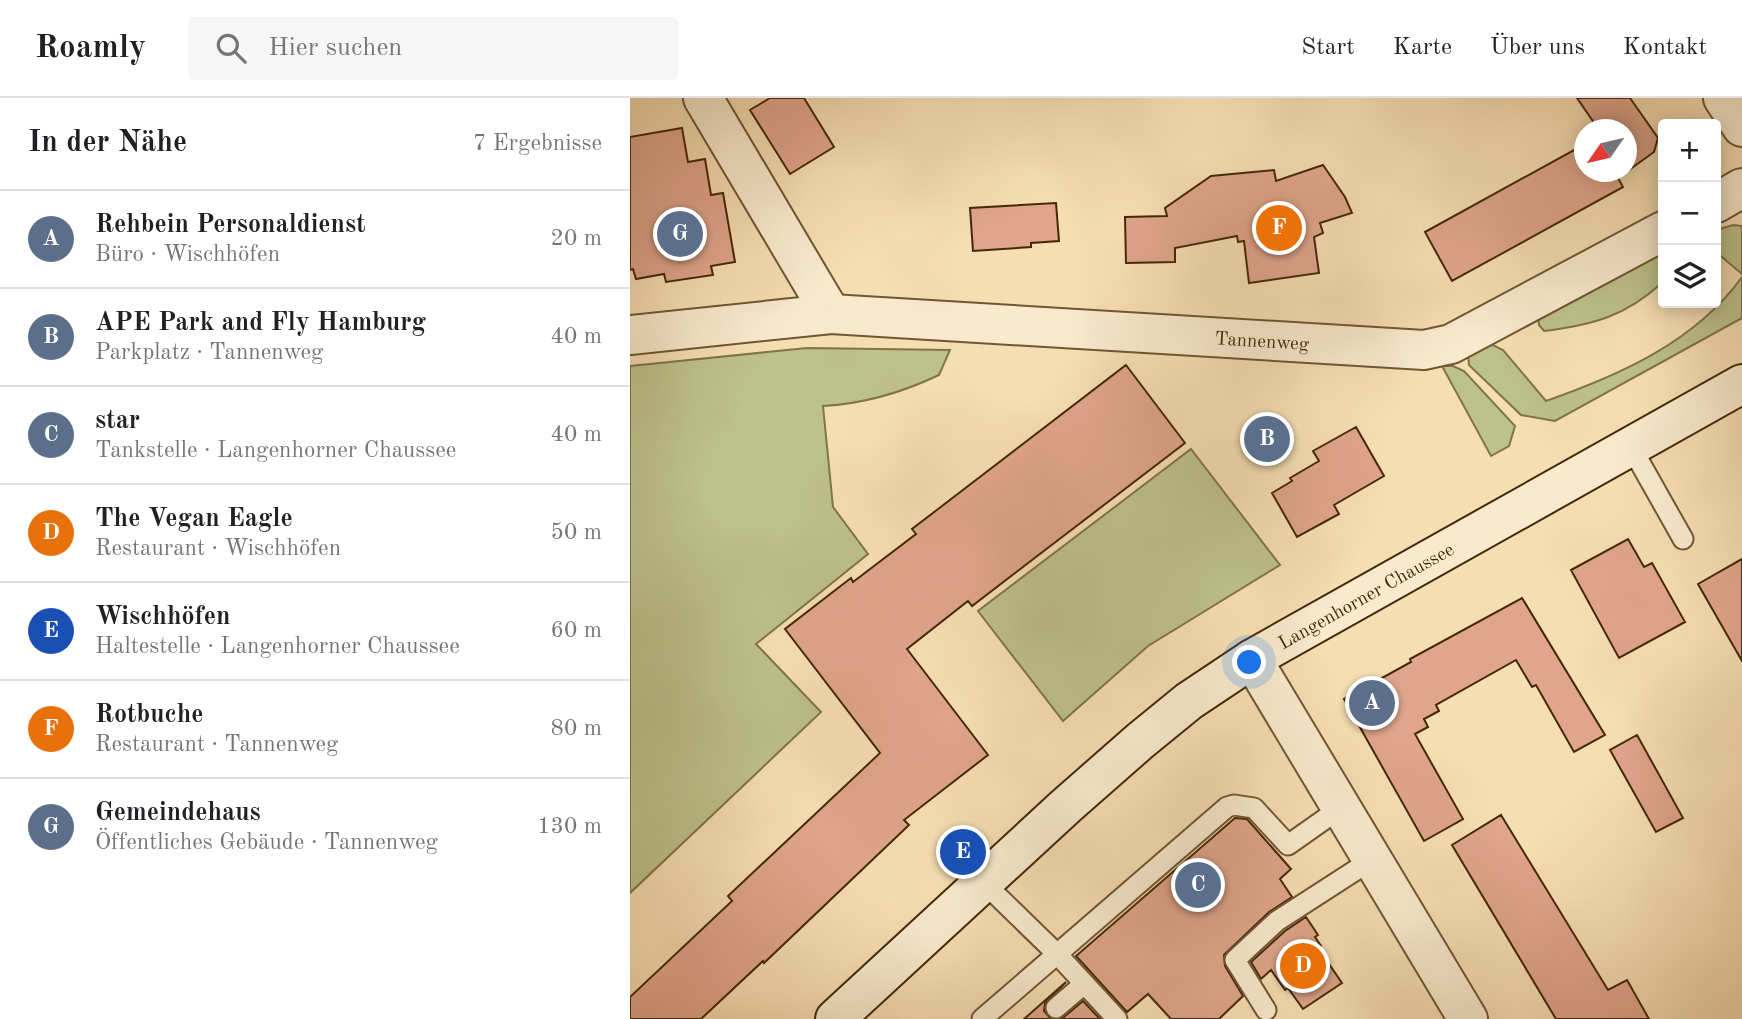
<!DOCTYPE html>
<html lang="de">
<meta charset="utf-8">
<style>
:root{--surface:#fff;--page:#f6f6f6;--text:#202124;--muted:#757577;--line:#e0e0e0;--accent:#8f2418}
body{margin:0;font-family:"Old Standard TT",serif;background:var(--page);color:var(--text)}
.controls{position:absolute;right:21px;top:21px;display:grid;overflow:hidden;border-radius:7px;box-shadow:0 4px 18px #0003}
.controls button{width:63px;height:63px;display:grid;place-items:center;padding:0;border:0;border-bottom:2px solid var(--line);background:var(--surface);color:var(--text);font:35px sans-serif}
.compass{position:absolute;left:944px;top:21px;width:63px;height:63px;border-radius:50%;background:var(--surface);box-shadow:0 4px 18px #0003;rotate:236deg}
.you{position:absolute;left:620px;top:565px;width:24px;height:24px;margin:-18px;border:5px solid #fff;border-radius:50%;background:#1a73e8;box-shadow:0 0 0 10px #1a73e833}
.badge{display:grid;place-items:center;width:46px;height:46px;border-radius:50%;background:var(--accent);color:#fff;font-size:23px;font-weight:700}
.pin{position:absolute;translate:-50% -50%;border:4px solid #fff;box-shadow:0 2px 7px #0006}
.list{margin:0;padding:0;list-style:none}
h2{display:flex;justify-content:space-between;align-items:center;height:91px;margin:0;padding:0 28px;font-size:30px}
h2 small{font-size:23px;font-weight:400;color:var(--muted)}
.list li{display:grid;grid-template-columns:46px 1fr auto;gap:21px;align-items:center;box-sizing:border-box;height:98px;padding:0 28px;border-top:2px solid var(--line)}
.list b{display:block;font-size:26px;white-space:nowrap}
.list p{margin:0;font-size:23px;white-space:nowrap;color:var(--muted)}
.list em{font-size:23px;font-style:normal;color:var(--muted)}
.icon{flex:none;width:38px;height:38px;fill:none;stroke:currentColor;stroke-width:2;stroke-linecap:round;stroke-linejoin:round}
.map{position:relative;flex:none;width:1112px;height:921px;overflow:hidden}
header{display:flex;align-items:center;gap:42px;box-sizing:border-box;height:98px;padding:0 35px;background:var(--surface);border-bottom:2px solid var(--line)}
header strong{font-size:33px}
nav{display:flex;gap:38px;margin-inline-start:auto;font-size:24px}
.search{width:490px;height:63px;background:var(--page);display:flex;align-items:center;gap:18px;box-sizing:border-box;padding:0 24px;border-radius:7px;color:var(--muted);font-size:26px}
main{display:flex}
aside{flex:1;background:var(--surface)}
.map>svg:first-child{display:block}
.green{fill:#bdc18b;stroke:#807449;stroke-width:2}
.building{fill:#e0a58b;stroke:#432807;stroke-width:2}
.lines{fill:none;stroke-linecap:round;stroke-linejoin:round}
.lane-casing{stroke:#705632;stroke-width:23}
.street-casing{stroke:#705632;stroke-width:42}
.secondary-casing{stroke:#432807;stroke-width:42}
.lane{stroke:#f9eace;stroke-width:19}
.street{stroke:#f9eace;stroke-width:38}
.secondary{stroke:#f9eace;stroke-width:38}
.labels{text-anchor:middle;stroke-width:5;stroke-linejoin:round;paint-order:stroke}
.street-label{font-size:19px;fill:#432807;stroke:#f9eace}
</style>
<header>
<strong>Roamly</strong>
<div class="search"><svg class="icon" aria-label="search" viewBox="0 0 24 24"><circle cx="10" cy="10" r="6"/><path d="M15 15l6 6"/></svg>Hier suchen</div>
<nav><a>Start</a><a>Karte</a><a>Über uns</a><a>Kontakt</a></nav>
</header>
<main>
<aside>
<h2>In der Nähe<small>7 Ergebnisse</small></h2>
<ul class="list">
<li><span class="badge" style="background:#5c6f8a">A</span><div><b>Rehbein Personaldienst</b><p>Büro · Wischhöfen</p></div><em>20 m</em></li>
<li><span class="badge" style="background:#5c6f8a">B</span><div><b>APE Park and Fly Hamburg</b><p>Parkplatz · Tannenweg</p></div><em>40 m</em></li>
<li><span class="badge" style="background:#5c6f8a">C</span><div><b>star</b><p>Tankstelle · Langenhorner Chaussee</p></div><em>40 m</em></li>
<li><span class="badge" style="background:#e8710a">D</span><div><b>The Vegan Eagle</b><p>Restaurant · Wischhöfen</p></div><em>50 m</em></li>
<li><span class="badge" style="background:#1a4fb4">E</span><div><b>Wischhöfen</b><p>Haltestelle · Langenhorner Chaussee</p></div><em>60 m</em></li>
<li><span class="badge" style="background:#e8710a">F</span><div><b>Rotbuche</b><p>Restaurant · Tannenweg</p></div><em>80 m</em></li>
<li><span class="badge" style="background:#5c6f8a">G</span><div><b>Gemeindehaus</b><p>Öffentliches Gebäude · Tannenweg</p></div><em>130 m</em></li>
</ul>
</aside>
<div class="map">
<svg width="1112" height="921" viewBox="0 0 1112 921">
<rect width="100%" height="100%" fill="#f6deb3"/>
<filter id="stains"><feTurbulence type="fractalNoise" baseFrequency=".00286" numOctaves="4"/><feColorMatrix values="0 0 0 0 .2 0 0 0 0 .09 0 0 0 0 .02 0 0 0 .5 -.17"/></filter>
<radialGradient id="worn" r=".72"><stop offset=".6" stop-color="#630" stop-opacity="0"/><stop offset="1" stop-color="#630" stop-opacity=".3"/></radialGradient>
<path class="green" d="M 1103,127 L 1112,128 L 1112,176 L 1086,154 L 1086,132 Z
M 1033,151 L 1033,184 C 996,218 963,227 914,233 L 909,227 L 908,219 Z
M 1112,179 L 1112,220 L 925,323 L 891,317 L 839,267 L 838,257 L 861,246 L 873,252 L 916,303 C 990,277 1065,244 1112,179 Z
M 177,250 L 320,252 L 309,277 C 273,294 232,306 193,308 L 203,409 L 238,456 L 126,546 L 191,614 L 0,795 L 0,268 Z
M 812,268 L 823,268 L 834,273 L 885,328 L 879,348 L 861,358 Z
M 561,351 L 650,467 L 518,548 L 433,623 L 348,513 Z"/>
<path class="building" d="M 140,0 L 174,0 L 204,49 L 160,76 L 120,12 Z
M 947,0 L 1000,0 L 1028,40 L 1024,54 L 988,80 L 993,89 L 822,183 L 795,134 L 955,46 L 955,74 L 997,74 L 997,32 L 969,32 Z
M 52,30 L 58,64 L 75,61 L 81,97 L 93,95 L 105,164 L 81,168 L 83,177 L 36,184 L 34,176 L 6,181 L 3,171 L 0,172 L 0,39 Z
M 693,67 L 715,99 L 722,115 L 690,125 L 693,135 L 684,139 L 689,175 L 619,185 L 614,143 L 608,144 L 607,138 L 545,150 L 545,164 L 496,165 L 495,119 L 537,118 L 535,110 L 581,78 L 644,72 L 646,83 Z
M 426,105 L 429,143 L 401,145 L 401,149 L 343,153 L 340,110 Z
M 496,267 L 555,345 L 342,508 L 338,503 L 277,551 L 358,657 L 274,722 L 279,727 L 134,865 L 133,863 L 71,921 L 0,921 L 0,899 L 102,803 L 98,798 L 250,655 L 155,531 L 221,480 L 223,484 L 286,436 L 282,431 Z
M 726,329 L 754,378 L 704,407 L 709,416 L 667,439 L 642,395 L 662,383 L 660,380 L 689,363 L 683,353 Z
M 998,441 L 1014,469 L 1022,465 L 1055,524 L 989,560 L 941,472 Z
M 1112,461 L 1112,563 L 1068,486 Z
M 892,500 L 975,637 L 944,654 L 906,587 L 902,589 L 886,562 L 806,607 L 809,613 L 794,621 L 798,629 L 785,636 L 833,721 L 794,743 L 714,601 L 781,564 L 780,561 Z
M 1007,637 L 1053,720 L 1026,734 L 980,652 Z
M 871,717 L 978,892 L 997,882 L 1019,921 L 926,921 L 822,747 Z
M 605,720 L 617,721 L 661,771 L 650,781 L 662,799 L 639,814 L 594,857 L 595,868 L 613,898 L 589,921 L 541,921 L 518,896 L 497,914 L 446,858 Z
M 676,819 L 688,837 L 685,839 L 691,848 L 688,850 L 712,885 L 673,911 L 658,890 L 655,892 L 641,872 L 631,881 L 621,864 L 655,833 Z
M 436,884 L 415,905 L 414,913 L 421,921 L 394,921 Z
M 453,903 L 470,921 L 431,921 L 434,919 Z"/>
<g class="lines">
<defs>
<path id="lane" d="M 1000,347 L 1053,441
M 353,784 L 427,856 L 487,921
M 426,910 L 454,886
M 636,912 L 605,862 L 647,823 L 743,761
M 352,921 L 597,709 L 604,707 L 624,710 L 658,747 L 712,709"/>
<g id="street">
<path d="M 73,0 L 201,216"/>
<path d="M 1093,0 L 1112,29"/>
<path d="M 1086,105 L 1112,90"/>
<path id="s1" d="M 0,237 L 201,216 L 794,252 L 821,246 L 1033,133"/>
<path d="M 622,561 L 838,921"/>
</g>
<g id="secondary">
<path id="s2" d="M 205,921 L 436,708 L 510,643 L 559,603 L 622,561 L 1112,286"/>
</g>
</defs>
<use href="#lane" class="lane-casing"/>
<use href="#street" class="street-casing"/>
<use href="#secondary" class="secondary-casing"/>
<use href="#lane" class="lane"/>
<use href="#street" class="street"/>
<use href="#secondary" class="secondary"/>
</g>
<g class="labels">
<g class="street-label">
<text dy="7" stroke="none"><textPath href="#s1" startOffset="634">Tannenweg</textPath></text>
<text dy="7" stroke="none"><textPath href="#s2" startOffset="682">Langenhorner Chaussee</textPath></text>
</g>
</g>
<rect width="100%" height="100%" filter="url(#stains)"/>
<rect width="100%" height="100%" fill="url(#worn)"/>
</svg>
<div class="controls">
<button>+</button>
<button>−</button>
<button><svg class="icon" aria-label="layers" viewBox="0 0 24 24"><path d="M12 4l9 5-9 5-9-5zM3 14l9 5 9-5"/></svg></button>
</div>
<svg class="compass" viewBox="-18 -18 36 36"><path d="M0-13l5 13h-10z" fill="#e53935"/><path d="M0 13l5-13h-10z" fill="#757577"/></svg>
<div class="you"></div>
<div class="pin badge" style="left:742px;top:605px;background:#5c6f8a">A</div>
<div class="pin badge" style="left:637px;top:341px;background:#5c6f8a">B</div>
<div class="pin badge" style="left:568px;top:787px;background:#5c6f8a">C</div>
<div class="pin badge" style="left:673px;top:868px;background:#e8710a">D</div>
<div class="pin badge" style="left:333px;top:754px;background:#1a4fb4">E</div>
<div class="pin badge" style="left:649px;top:130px;background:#e8710a">F</div>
<div class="pin badge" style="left:50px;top:136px;background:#5c6f8a">G</div>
</div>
</main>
